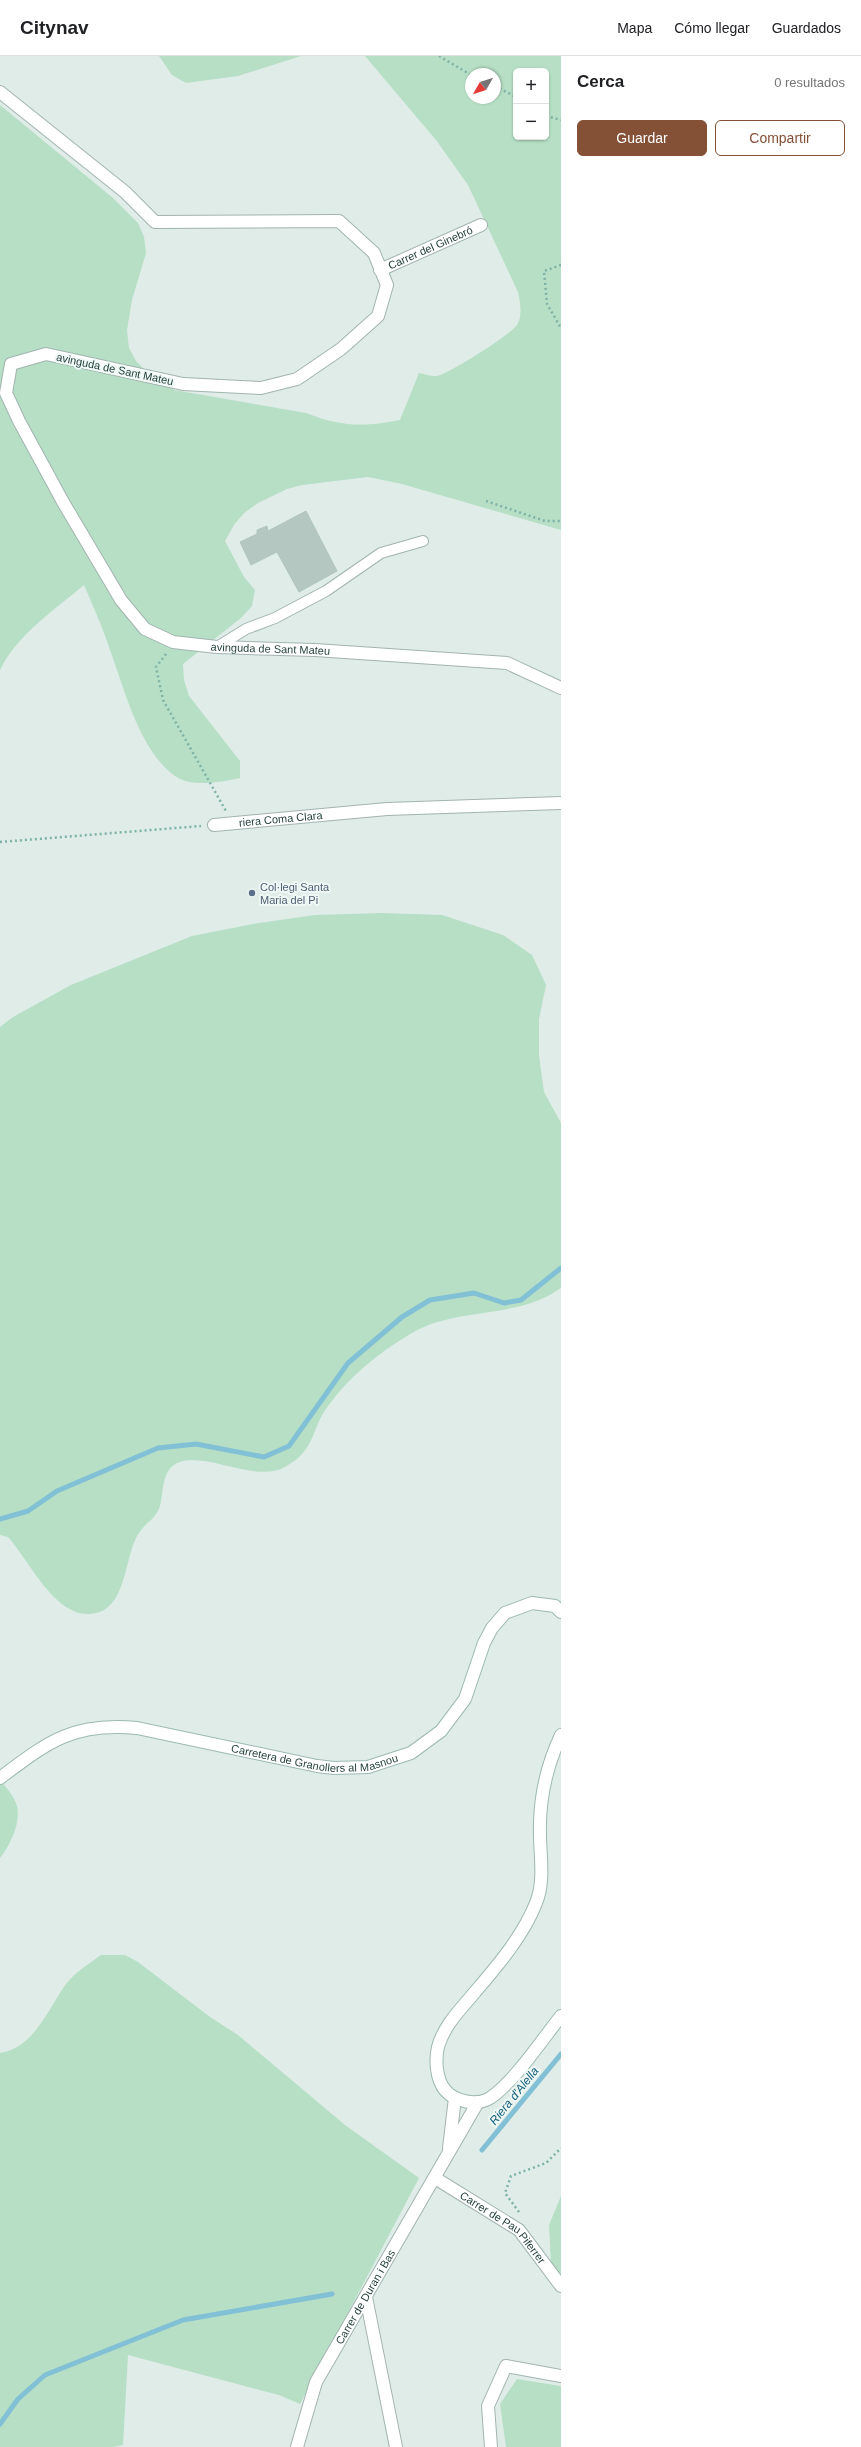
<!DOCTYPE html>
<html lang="es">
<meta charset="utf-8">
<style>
:root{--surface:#fff;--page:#f2f2f2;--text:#202124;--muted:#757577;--line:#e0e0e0;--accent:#845036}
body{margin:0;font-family:Helvetica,sans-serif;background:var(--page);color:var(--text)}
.controls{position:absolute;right:12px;top:12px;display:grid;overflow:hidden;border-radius:6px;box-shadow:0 1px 3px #0004}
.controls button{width:36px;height:36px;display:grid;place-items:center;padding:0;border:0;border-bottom:1px solid var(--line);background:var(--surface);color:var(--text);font:20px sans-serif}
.compass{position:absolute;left:465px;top:12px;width:36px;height:36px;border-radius:50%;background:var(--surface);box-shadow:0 1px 3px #0004;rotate:231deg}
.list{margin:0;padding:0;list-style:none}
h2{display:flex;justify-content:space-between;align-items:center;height:52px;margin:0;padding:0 16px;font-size:17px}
h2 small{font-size:13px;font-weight:400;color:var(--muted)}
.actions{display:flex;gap:8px;padding:12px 16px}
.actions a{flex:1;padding:9px 0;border:1px solid var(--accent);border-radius:6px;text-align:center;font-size:14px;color:var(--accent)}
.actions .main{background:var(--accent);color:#fff}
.map{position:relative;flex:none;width:561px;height:2391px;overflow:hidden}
header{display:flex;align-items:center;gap:24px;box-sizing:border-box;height:56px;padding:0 20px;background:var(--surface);border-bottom:1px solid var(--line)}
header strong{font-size:19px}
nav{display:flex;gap:22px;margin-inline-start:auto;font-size:14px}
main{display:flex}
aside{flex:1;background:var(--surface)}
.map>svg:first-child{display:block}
.green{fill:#b6dfc5;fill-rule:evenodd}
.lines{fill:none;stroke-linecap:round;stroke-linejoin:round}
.stream{stroke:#82c0d6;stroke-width:5}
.building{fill:#b4c7c1;stroke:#b1c6c0}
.lane-casing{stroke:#a2b4b0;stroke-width:12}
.street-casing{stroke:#a2b4b0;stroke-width:14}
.secondary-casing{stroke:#9db9b2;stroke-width:14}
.path{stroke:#7db2a7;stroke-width:2.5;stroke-dasharray:2 3;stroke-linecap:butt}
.lane{stroke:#fff;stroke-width:10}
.street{stroke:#fff;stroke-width:12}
.secondary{stroke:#fff;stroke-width:12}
.service-dot{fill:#5c6f8a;stroke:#f0f8f5;stroke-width:1.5}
.labels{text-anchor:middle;stroke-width:4;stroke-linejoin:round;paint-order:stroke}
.street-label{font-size:11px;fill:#1f3d38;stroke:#f0f8f5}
.service-label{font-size:11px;fill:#4e5e75;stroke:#f0f8f5;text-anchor:start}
.water-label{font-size:12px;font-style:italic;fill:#14617e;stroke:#f0f8f5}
</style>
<header>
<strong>Citynav</strong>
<nav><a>Mapa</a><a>Cómo llegar</a><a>Guardados</a></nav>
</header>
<main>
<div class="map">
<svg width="561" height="2391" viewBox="0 0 561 2391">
<rect width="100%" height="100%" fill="#dfece8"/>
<path class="green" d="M 159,0 L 301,0 L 238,20 L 186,27 L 172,19 Z
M 365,0 L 561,0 L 561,474 L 402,428 L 368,421 L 302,429 L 287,433 L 258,447 L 244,457 L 234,469 L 225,485 L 244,521 L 255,534 L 252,550 L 241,562 L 183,608 L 184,624 L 189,640 L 240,705 L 240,722 C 222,726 191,732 175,720 C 139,694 125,634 110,594 C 103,572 93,550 84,529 C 54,554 17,579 0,614 L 0,49 L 113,142 L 138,167 L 144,181 L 146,197 L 132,244 L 127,274 L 129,292 L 136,305 L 148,317 L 174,334 L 306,357 C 341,371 364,371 400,364 L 419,317 C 425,318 432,321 437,320 C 450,317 510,279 517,269 C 523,259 520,246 518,236 L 468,129 L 436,84 ZM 516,15 L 546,15 L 546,81 L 516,81 ZM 471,18 L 495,18 L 495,42 L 471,42 Z
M 382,857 L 442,859 L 503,879 L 532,899 L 546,929 L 539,963 L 539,1000 L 544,1036 L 561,1067 L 561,1232 C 515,1265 454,1249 407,1280 C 377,1298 348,1322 328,1350 C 310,1374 317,1393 285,1411 C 256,1428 204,1394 177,1407 C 161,1415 164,1436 160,1450 C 156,1463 145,1467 139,1477 C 123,1501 128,1558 88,1558 C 53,1558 29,1504 8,1481 L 0,1479 L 0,971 L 13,961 L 71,929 L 192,880 L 253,868 L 315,859 Z
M 0,1724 C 6,1731 14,1740 17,1750 C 21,1767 10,1789 0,1802 Z
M 101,1899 L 125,1899 L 138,1906 L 210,1961 L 238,1979 L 345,2069 L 419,2122 L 300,2348 L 279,2339 L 128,2299 L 123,2389 L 113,2391 L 0,2391 L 0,1997 C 34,1992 48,1953 66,1928 C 75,1916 89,1908 101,1899 Z
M 561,2140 L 561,2220 L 551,2206 L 549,2169 Z
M 517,2323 L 561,2330 L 561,2391 L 506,2391 L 500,2348 Z"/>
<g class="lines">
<path class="stream" d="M 0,1463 L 28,1455 L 57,1435 L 158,1392 L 196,1388 L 264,1401 L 289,1390 L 348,1307 L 402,1261 L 430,1244 L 474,1237 L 504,1247 L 521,1244 L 561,1212
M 482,2094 L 561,1998
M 0,2368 L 18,2343 L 45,2319 L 183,2264 L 332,2238"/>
</g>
<path class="building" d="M 306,455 L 337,515 L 299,536 L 277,496 L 251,509 L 240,486 L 257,478 L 257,474 L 267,470 L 268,475 Z"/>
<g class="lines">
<defs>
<path id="lane" d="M 217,591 L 246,573 L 275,562 L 326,535 L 381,497 L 423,485"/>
<g id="street">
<path id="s1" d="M 0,36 L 125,136 L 155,166 L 339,165 L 374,197 L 387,229 L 378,260 L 341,293 L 297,323 L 261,332 L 183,328 L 46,298 L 11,308 L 6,337 L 19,365 L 63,446 L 121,544 L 145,573 L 173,586 L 217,591 L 315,594 L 507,607 L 561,632"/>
<path id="s2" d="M 380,214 L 481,169"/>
<path id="s3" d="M 214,769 L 387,753 L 561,747"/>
<path d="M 449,2092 L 455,2042"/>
<path id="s4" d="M 435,2122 L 519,2174 L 561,2230"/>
<path d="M 366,2241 L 396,2391"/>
<path id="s5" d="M 297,2391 L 316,2326 L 478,2046"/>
<path d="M 491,2391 L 488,2350 L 506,2310 L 561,2320"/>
</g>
<g id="secondary">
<path d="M 561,1679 C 546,1711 539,1743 540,1778 C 540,1800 545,1825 536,1847 C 523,1880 498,1909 475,1936 C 461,1953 444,1969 438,1991 C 435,2004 436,2023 445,2034 C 455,2046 477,2050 490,2042 C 514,2026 542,1984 561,1960"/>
<path id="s6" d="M 0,1722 C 49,1685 74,1666 137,1672 L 317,1710 L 334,1712 L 368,1711 L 411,1697 L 441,1675 L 465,1643 L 484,1587 L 492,1572 L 505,1557 L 532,1547 L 555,1550 L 561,1556"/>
</g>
</defs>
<use href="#lane" class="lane-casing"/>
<use href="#street" class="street-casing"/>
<use href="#secondary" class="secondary-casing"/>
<path class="path" d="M 439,0 L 471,19
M 495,30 L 516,41
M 546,60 L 561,64
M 561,209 L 544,215 L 547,248 L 561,272
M 486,445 L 545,465 L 561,465
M 166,598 L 156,611 L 163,644 L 226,755
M 0,786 L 201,770
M 519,2156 L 505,2137 L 511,2120 L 546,2107 L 561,2092"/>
<use href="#lane" class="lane"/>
<use href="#street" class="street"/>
<use href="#secondary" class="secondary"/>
</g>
<circle class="service-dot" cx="252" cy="837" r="4"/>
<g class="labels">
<g class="street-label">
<text dy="4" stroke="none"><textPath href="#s2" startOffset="55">Carrer del Ginebró</textPath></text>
<text transform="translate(115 313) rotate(12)" y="4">avinguda de Sant Mateu</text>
<text dy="4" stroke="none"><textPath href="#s1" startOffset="1328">avinguda de Sant Mateu</textPath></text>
<text dy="4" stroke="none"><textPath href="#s3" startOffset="67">riera Coma Clara</textPath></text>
<text dy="4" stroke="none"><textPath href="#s6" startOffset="332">Carretera de Granollers al Masnou</textPath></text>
<text dy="4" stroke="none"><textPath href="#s4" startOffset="85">Carrer de Pau Piferrer</textPath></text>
<text dy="4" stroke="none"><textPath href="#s5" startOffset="166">Carrer de Duran i Bas</textPath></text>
</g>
<g class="service-label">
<text x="260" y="835">Col·legi Santa<tspan x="260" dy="13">Maria del Pi</tspan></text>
</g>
<g class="water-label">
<text transform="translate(514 2040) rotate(-51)" y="4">Riera d'Alella</text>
</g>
</g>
</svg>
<div class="controls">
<button>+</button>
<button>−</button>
</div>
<svg class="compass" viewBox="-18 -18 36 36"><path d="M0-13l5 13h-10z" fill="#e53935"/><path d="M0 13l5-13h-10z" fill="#757577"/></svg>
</div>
<aside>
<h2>Cerca<small>0 resultados</small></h2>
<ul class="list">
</ul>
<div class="actions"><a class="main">Guardar</a><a>Compartir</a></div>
</aside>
</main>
